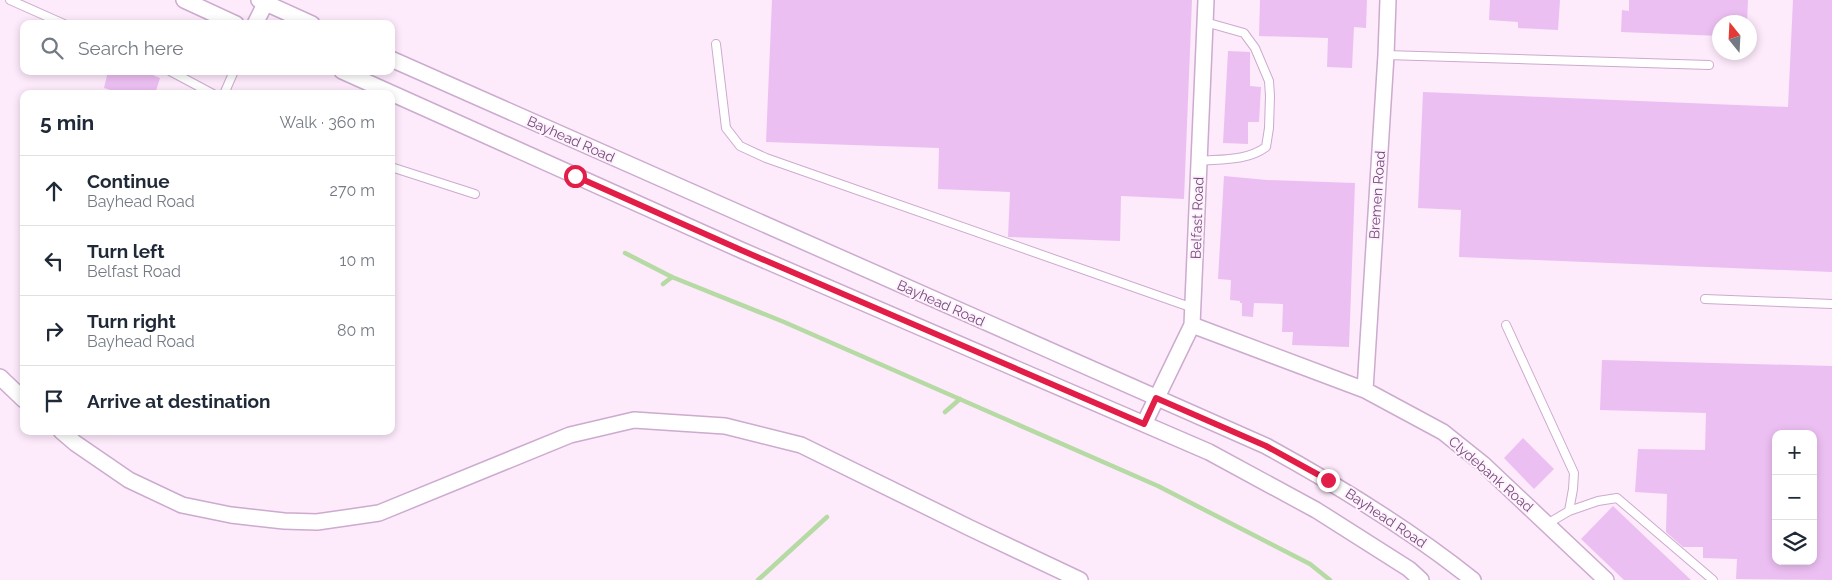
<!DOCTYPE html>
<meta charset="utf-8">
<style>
:root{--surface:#fff;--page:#f2f2f3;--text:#1f2937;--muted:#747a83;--line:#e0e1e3}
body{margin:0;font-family:Raleway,sans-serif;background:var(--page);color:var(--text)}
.controls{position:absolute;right:15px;bottom:15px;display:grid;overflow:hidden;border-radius:10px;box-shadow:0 2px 8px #0003}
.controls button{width:45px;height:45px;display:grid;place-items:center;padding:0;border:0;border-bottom:1px solid var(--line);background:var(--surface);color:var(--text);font:25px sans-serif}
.compass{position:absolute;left:1712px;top:15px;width:45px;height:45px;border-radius:50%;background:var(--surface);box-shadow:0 2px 8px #0003;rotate:342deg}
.stop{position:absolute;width:15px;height:15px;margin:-11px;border:4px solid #e11d48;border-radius:50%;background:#fff}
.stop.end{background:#e11d48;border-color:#fff;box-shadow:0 1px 5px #0008}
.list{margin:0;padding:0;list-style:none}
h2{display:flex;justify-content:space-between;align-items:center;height:65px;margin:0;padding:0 20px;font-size:21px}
h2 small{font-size:16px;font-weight:400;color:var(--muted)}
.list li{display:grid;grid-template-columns:32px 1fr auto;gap:15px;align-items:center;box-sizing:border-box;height:70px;padding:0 20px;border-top:1px solid var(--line)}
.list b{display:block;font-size:19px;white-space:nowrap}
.list p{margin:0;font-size:16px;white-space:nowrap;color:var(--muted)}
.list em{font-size:16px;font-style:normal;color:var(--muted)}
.icon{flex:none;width:28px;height:28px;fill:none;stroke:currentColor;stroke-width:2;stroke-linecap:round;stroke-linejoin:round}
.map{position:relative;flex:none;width:1832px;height:580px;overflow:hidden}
.search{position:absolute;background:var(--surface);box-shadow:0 2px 8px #0003;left:20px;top:20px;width:375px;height:55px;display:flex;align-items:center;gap:12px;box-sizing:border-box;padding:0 18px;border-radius:10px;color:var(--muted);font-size:19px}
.panel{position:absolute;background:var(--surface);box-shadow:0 2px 8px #0003;left:20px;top:90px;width:375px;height:345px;border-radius:10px}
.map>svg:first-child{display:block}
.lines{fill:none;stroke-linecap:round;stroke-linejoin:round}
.stream{stroke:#b6daa3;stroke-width:4.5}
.building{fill:#ecbff2;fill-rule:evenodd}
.lane-casing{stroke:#ccabce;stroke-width:10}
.street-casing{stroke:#ccabce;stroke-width:18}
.lane{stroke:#fff;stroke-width:8}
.street{stroke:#fff;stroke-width:15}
.route{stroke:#e11d48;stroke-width:6}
.labels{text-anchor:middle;stroke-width:4;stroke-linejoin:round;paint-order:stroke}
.street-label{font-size:14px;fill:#734b7a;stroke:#fff1fe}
</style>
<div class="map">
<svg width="1832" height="580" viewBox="0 0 1832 580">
<rect width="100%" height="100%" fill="#fdeafb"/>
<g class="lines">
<path class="stream" d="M 625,253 L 672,277 L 784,322 L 1158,486 L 1310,564 L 1330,580
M 663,284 L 672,277
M 945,412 L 960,399
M 758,580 L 827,517"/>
</g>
<path class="building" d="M 772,0 L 1192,0 L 1184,199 L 1121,196 L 1120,241 L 1008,237 L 1010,192 L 938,189 L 939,148 L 766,142 Z
M 1260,0 L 1367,0 L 1366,28 L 1354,27 L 1352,68 L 1327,67 L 1328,38 L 1259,36 Z
M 1490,0 L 1560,0 L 1558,30 L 1518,28 L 1518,22 L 1489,20 Z
M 1629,0 L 1748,0 L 1747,22 L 1720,22 L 1720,36 L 1621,32 L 1622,10 L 1629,11 Z
M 1793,0 L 1832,0 L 1832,272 L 1459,257 L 1461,210 L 1418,208 L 1423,92 L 1788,107 Z
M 1228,51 L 1250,52 L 1250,86 L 1261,87 L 1259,122 L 1248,122 L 1248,144 L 1223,143 Z
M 108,71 L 143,71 L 160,78 L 155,94 L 123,94 L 104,88 Z
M 1224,176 L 1267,180 L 1355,183 L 1349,347 L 1292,345 L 1293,332 L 1282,332 L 1283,304 L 1254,303 L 1253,317 L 1242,316 L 1242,303 L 1240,303 L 1240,301 L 1230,300 L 1231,280 L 1218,279 Z
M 1602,360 L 1832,366 L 1832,580 L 1736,579 L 1737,559 L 1703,558 L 1703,547 L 1683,547 L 1666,532 L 1667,494 L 1635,492 L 1638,449 L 1705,450 L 1706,413 L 1600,410 ZM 1776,434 L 1813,434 L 1813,561 L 1776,561 Z
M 1523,438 L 1554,469 L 1534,489 L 1504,458 Z
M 1613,506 L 1655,546 L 1691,580 L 1624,580 L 1581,539 Z"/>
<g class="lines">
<defs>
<path id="lane" d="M 10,0 L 64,24
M 716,44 L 726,128 L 740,146 L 766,158 L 1193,308
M 1386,55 L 1709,65
M 170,71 L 213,94
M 224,94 L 234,71
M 1199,161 C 1222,159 1247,161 1266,147 L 1269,128 L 1270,96 L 1269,81 L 1255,48 L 1244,33 L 1205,22
M 391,167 L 475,194
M 1705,299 L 1832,304
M 1506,325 L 1574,473 L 1573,489 L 1569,511 L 1547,524
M 1569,511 L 1598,501 L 1617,498 L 1713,580"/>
<path id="street" d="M 184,0 L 236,24
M 259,0 L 312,24
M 255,24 L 267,0
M 391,59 L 1266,446 C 1339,486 1408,528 1473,580
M 342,71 L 741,250 L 1209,452 L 1316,510 L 1409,569 L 1421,580
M 1192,325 L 1365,390 L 1443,432 L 1483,464 L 1606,580
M 0,377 L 24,400
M 1365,390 L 1386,55 L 1388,0
M 1144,424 L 1192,325 L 1206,0
M 61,431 L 75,443 L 129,480 L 182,505 L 231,515 L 284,521 L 317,522 L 379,513 L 570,435 L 634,420 L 725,426 L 801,445 L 970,528 L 1080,580"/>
</defs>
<use href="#lane" class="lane-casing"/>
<use href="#street" class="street-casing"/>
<use href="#lane" class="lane"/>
<use href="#street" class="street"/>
</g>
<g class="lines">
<path class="route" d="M 575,176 L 741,250 L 1144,424 L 1156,398 L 1266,446 L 1328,480"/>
</g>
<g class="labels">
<g class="street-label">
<text transform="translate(571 139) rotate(24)" y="5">Bayhead Road</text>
<text transform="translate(1377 195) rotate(-86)" y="5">Bremen Road</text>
<text transform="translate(1197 218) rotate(-88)" y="5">Belfast Road</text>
<text transform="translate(941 303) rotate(24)" y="5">Bayhead Road</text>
<text transform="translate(1491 474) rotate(41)" y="5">Clydebank Road</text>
<text transform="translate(1386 518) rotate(34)" y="5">Bayhead Road</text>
</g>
</g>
</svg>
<div class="controls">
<button>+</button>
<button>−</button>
<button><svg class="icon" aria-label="layers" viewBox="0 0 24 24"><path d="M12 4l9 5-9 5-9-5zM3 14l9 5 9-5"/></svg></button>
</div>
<svg class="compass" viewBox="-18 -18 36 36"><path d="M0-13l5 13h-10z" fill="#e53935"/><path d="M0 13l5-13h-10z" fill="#747a83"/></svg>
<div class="stop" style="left:575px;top:176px"></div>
<div class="stop end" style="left:1328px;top:480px"></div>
<div class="search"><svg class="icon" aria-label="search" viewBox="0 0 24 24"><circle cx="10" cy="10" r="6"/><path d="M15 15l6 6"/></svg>Search here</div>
<section class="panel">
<h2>5 min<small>Walk · 360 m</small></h2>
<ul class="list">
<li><svg class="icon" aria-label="ahead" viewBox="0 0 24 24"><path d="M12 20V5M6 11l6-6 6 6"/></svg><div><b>Continue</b><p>Bayhead Road</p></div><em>270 m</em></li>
<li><svg class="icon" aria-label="left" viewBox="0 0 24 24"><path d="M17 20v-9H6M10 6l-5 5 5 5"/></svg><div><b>Turn left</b><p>Belfast Road</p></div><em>10 m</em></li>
<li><svg class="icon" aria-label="right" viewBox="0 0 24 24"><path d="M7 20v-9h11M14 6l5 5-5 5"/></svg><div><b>Turn right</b><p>Bayhead Road</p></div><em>80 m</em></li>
<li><svg class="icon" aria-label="arrive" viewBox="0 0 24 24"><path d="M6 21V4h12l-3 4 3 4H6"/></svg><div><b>Arrive at destination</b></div></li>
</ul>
</section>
</div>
